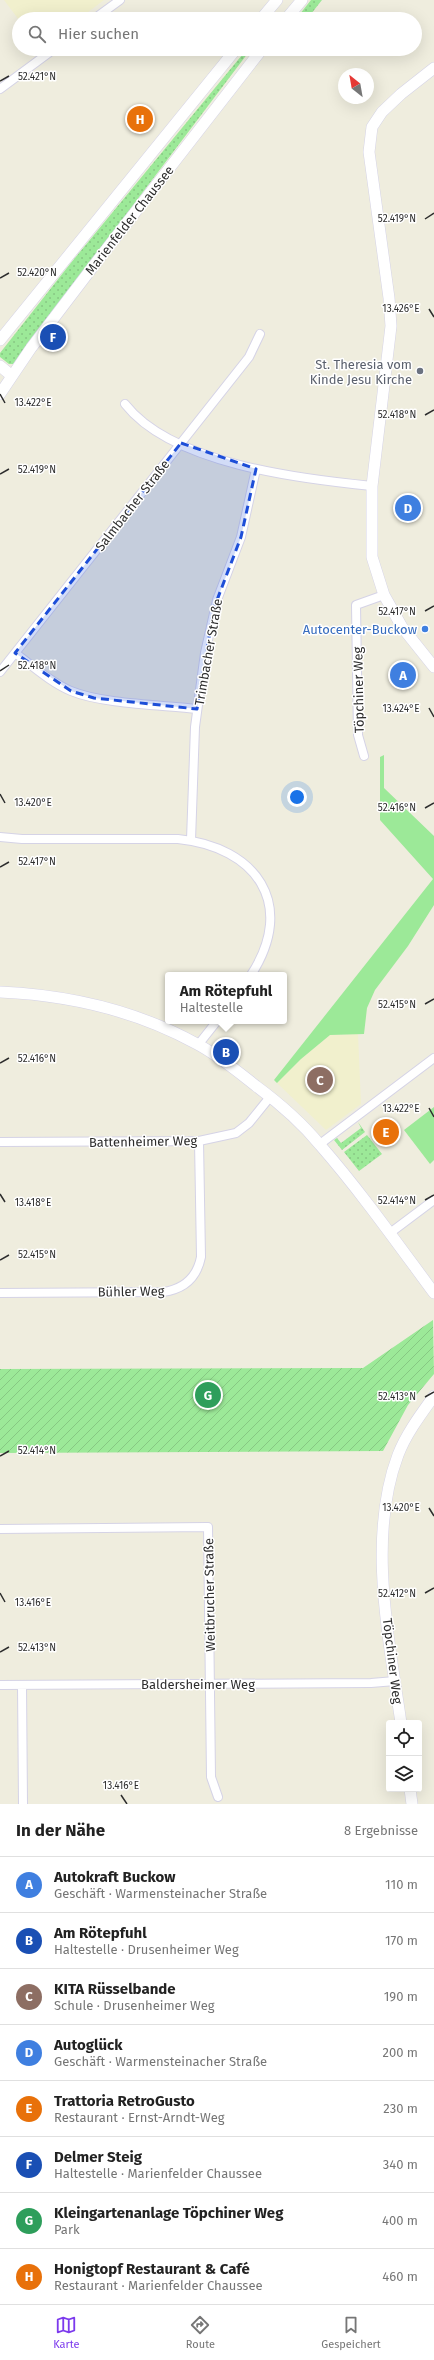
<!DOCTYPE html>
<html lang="de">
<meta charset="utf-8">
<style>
:root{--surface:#fff;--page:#f6f6f6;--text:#222;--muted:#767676;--line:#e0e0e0;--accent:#7c3aed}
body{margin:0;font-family:"Fira Sans",sans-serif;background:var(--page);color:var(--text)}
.controls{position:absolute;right:12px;bottom:12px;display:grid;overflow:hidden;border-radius:4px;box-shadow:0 4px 16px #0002}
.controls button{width:36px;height:36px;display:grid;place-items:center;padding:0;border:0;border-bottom:1px solid var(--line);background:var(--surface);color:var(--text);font:20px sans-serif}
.compass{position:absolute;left:338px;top:68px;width:36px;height:36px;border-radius:50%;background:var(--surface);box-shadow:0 4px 16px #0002;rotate:329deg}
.you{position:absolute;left:297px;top:797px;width:14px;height:14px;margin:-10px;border:3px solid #fff;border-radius:50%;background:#1a73e8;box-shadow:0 0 0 6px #1a73e833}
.badge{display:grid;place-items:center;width:26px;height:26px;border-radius:50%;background:var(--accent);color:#fff;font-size:13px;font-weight:700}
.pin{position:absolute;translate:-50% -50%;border:2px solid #fff;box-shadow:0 1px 4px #0006}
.popup{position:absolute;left:165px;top:972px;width:122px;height:52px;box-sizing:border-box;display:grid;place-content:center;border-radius:4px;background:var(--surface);filter:drop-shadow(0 1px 3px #0005);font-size:13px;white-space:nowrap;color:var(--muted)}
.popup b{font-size:15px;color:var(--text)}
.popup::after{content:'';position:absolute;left:50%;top:100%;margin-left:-8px;border:8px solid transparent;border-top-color:var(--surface)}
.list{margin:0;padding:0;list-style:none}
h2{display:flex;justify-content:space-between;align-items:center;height:52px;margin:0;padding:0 16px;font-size:17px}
h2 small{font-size:13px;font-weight:400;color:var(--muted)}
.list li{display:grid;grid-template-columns:26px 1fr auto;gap:12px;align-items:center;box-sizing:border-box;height:56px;padding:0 16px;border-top:1px solid var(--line)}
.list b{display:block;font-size:15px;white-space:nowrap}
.list p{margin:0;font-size:13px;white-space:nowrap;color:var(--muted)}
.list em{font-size:13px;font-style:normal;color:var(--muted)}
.icon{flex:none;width:22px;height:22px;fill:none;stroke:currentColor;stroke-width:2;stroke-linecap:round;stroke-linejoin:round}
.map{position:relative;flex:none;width:434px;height:1804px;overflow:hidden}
.search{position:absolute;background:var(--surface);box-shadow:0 4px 16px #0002;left:12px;right:12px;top:12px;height:44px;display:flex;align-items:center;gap:10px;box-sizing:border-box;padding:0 14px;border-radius:22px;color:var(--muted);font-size:15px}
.sheet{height:500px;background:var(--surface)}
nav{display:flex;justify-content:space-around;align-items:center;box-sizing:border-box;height:56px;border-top:1px solid var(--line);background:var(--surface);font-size:11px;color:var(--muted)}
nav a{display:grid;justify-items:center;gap:2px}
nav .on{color:var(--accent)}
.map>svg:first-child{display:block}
.education{fill:#f1f0cd}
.grass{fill:url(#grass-dots)}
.park{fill:#9ce998}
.garden{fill:url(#garden-furrows)}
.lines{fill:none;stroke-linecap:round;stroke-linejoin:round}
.street-casing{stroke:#d5d3e6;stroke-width:10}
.secondary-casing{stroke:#d5d3e6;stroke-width:12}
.street{stroke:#fff;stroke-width:8}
.secondary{stroke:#fff;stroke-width:11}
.marked{fill:#1d4ed8;fill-opacity:0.2;stroke:#1d4ed8;stroke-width:3;stroke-dasharray:8 5;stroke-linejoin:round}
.ticks{fill:none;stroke:#2d2d2d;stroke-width:1.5}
.worship-dot{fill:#6b7280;stroke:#fff;stroke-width:1.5}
.shop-dot{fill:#3f7fe0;stroke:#fff;stroke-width:1.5}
.labels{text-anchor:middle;stroke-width:3;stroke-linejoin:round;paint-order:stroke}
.street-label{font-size:13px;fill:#2d2d2d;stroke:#fff}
.worship-label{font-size:13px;fill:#5b616d;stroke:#fff;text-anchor:end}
.shop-label{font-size:13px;fill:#366cbe;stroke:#fff;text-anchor:end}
.ticks-label{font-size:10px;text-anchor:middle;fill:#2d2d2d;stroke:#fff;stroke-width:3;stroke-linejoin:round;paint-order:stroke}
</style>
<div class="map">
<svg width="434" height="1804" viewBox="0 0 434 1804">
<defs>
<pattern id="grass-dots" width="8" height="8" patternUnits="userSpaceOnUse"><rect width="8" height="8" fill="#9ce998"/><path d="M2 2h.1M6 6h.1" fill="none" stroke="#87c883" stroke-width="1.8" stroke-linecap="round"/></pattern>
<pattern id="garden-furrows" width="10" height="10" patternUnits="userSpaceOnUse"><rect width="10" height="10" fill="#9ce998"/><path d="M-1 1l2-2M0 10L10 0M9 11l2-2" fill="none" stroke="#87c883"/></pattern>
</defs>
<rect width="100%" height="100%" fill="#efedde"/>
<path class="education" d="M 4,0 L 104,0 L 79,19 L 19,20 Z
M 358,1034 L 361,1104 L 326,1130 L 277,1083 L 301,1059 L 330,1035 Z"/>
<path class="grass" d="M 311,0 L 322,0 L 307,19 L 296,19 Z
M 247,49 L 251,49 L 13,364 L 9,364 L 0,357 L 0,353 L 70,264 Z
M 358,1122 L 365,1132 L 342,1150 L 334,1140 L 337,1138 L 341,1143 L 361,1128 Z
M 367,1135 L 382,1154 L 359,1171 L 344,1152 Z"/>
<path class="park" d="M 384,755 L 384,788 L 434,836 L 434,905 L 408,946 L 375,990 L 367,1008 L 364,1034 L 330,1035 L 301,1059 L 277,1083 L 274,1080 L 433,879 L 380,820 L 380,757 Z
M 434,1107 L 434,1160 L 430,1164 L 404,1130 Z"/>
<path class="garden" d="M 433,1320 L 434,1374 L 408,1405 L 383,1451 L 0,1453 L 0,1369 L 363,1368 Z"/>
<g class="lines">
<defs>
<path id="street" d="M 94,19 L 120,0
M 0,89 L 54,49
M 125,404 C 172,464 300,479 372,486
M 15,653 C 33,666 50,682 71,691 C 102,704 162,705 197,709
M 0,672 L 249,357 L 260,334
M 364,756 L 358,735 L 356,605 L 384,595
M 0,837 L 22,839 L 178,839 C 256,847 297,904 251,975
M 191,840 L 195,727 L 205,653 L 217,600 L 241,537 L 256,469
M 198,1045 L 217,1021
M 0,1142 L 199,1141 L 236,1133 L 249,1123 L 270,1097
M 320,1144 L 434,1058
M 390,1233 L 434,1200
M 0,1293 L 163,1292 C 185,1289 197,1277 201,1257 L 199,1141
M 0,1529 L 208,1527 L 211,1777 L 218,1797
M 0,1685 L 371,1683 L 395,1681
M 22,1685 L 23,1804"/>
<path id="secondary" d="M 261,19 L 277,0
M 286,19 L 302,0
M 434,68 L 401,94 L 382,112 L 372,127 L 369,152 L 389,298 L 391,326 L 372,486 L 372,557 L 384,595 L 402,627 L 434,667
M 0,340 L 236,49
M 0,366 L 12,376
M 0,394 L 31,348 L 98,260 L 262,49
M 0,992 C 68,995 137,1011 197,1044 C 218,1055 237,1071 256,1086 C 279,1103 302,1123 320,1145 C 361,1192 397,1243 434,1293
M 401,1723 C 389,1639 367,1537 398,1455 C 406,1434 421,1414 434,1396
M 410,1789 L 412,1804"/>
</defs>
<use href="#street" class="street-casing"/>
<use href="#secondary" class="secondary-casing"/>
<use href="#street" class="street"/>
<use href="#secondary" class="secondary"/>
</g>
<path class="marked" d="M 181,443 L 256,469 L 241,537 L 214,608 L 197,709 L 94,698 L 71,691 L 15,653 Z"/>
<path class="ticks" d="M 0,81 L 9,76M 425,219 L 434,213M 0,278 L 9,273M 429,309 L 434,317M 0,394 L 5,403M 425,415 L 434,410M 0,474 L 9,469M 425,611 L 434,606M 0,671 L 9,665M 429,708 L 434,717M 0,794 L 5,803M 425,808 L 434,803M 0,867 L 9,862M 425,1004 L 434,999M 0,1063 L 9,1058M 429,1108 L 434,1117M 0,1194 L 5,1202M 425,1200 L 434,1195M 0,1260 L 9,1255M 425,1397 L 434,1392M 0,1456 L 9,1451M 429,1508 L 434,1516M 0,1593 L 5,1602M 425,1593 L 434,1588M 0,1652 L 9,1647M 121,1795 L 127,1804"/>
<circle class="worship-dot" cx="420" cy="371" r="4"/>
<circle class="shop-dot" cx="425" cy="629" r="4"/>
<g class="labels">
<g class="street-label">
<text transform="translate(129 220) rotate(-52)" y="5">Marienfelder Chaussee</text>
<text transform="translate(132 505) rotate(-52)" y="5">Salmbacher Straße</text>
<text transform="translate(208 652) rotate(-80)" y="5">Trimbacher Straße</text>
<text transform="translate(358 690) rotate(-91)" y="5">Töpchiner Weg</text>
<text transform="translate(143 1141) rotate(-1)" y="5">Battenheimer Weg</text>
<text transform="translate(131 1291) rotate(-1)" y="5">Bühler Weg</text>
<text transform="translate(209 1595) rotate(-91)" y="5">Weitbrucher Straße</text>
<text transform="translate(393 1661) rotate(83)" y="5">Töpchiner Weg</text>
<text x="198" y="1689">Baldersheimer Weg</text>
</g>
<g class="worship-label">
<text x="412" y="369">St. Theresia vom<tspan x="412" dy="15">Kinde Jesu Kirche</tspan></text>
</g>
<g class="shop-label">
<text x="417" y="634">Autocenter-Buckow</text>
</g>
</g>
<g class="ticks-label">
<text x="37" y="80">52.421°N</text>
<text x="397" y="222">52.419°N</text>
<text x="37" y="276">52.420°N</text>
<text x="401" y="312">13.426°E</text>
<text x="33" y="406">13.422°E</text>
<text x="397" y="418">52.418°N</text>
<text x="37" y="473">52.419°N</text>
<text x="397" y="615">52.417°N</text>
<text x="37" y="669">52.418°N</text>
<text x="401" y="712">13.424°E</text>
<text x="33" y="806">13.420°E</text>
<text x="397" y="811">52.416°N</text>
<text x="37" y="865">52.417°N</text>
<text x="397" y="1008">52.415°N</text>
<text x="37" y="1062">52.416°N</text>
<text x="401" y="1112">13.422°E</text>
<text x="397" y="1204">52.414°N</text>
<text x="33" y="1206">13.418°E</text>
<text x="37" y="1258">52.415°N</text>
<text x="397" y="1400">52.413°N</text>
<text x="37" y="1454">52.414°N</text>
<text x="401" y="1511">13.420°E</text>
<text x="397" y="1597">52.412°N</text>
<text x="33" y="1606">13.416°E</text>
<text x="37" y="1651">52.413°N</text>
<text x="121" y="1789">13.416°E</text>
</g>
</svg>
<div class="controls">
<button><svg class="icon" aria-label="locate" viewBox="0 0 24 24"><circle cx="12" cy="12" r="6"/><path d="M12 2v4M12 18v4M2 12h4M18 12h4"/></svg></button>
<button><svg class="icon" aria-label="layers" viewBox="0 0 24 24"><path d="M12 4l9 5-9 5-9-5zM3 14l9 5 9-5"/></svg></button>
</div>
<svg class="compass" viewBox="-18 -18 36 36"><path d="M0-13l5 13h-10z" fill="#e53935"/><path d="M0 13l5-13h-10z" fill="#767676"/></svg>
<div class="you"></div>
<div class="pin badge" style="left:403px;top:675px;background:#3f7fe0">A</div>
<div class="pin badge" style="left:226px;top:1052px;background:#1a4fb4">B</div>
<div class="popup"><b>Am Rötepfuhl</b>Haltestelle</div>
<div class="pin badge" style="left:320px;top:1080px;background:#8d6e63">C</div>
<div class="pin badge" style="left:408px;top:508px;background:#3f7fe0">D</div>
<div class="pin badge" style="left:386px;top:1132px;background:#e8710a">E</div>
<div class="pin badge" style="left:53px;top:337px;background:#1a4fb4">F</div>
<div class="pin badge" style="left:208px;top:1395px;background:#2e9e5b">G</div>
<div class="pin badge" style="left:140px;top:119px;background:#e8710a">H</div>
<div class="search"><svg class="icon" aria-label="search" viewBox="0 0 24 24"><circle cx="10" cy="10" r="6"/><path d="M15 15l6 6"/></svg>Hier suchen</div>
</div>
<section class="sheet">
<h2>In der Nähe<small>8 Ergebnisse</small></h2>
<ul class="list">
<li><span class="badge" style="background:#3f7fe0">A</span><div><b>Autokraft Buckow</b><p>Geschäft · Warmensteinacher Straße</p></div><em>110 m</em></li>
<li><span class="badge" style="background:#1a4fb4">B</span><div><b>Am Rötepfuhl</b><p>Haltestelle · Drusenheimer Weg</p></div><em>170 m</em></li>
<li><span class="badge" style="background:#8d6e63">C</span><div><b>KITA Rüsselbande</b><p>Schule · Drusenheimer Weg</p></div><em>190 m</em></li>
<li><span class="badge" style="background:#3f7fe0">D</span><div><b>Autoglück</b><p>Geschäft · Warmensteinacher Straße</p></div><em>200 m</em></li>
<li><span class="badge" style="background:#e8710a">E</span><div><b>Trattoria RetroGusto</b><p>Restaurant · Ernst-Arndt-Weg</p></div><em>230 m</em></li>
<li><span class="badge" style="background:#1a4fb4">F</span><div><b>Delmer Steig</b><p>Haltestelle · Marienfelder Chaussee</p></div><em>340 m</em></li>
<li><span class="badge" style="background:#2e9e5b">G</span><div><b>Kleingartenanlage Töpchiner Weg</b><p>Park</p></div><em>400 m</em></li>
<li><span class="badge" style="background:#e8710a">H</span><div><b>Honigtopf Restaurant &amp; Café</b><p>Restaurant · Marienfelder Chaussee</p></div><em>460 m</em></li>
</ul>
</section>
<nav>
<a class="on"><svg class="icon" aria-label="map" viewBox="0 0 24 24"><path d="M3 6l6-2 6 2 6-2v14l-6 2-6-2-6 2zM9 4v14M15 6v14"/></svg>Karte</a>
<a><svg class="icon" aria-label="directions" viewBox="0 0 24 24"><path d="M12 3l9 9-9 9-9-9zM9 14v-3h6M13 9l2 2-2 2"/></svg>Route</a>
<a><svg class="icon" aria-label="saved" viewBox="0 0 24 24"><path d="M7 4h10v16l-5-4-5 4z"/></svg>Gespeichert</a>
</nav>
